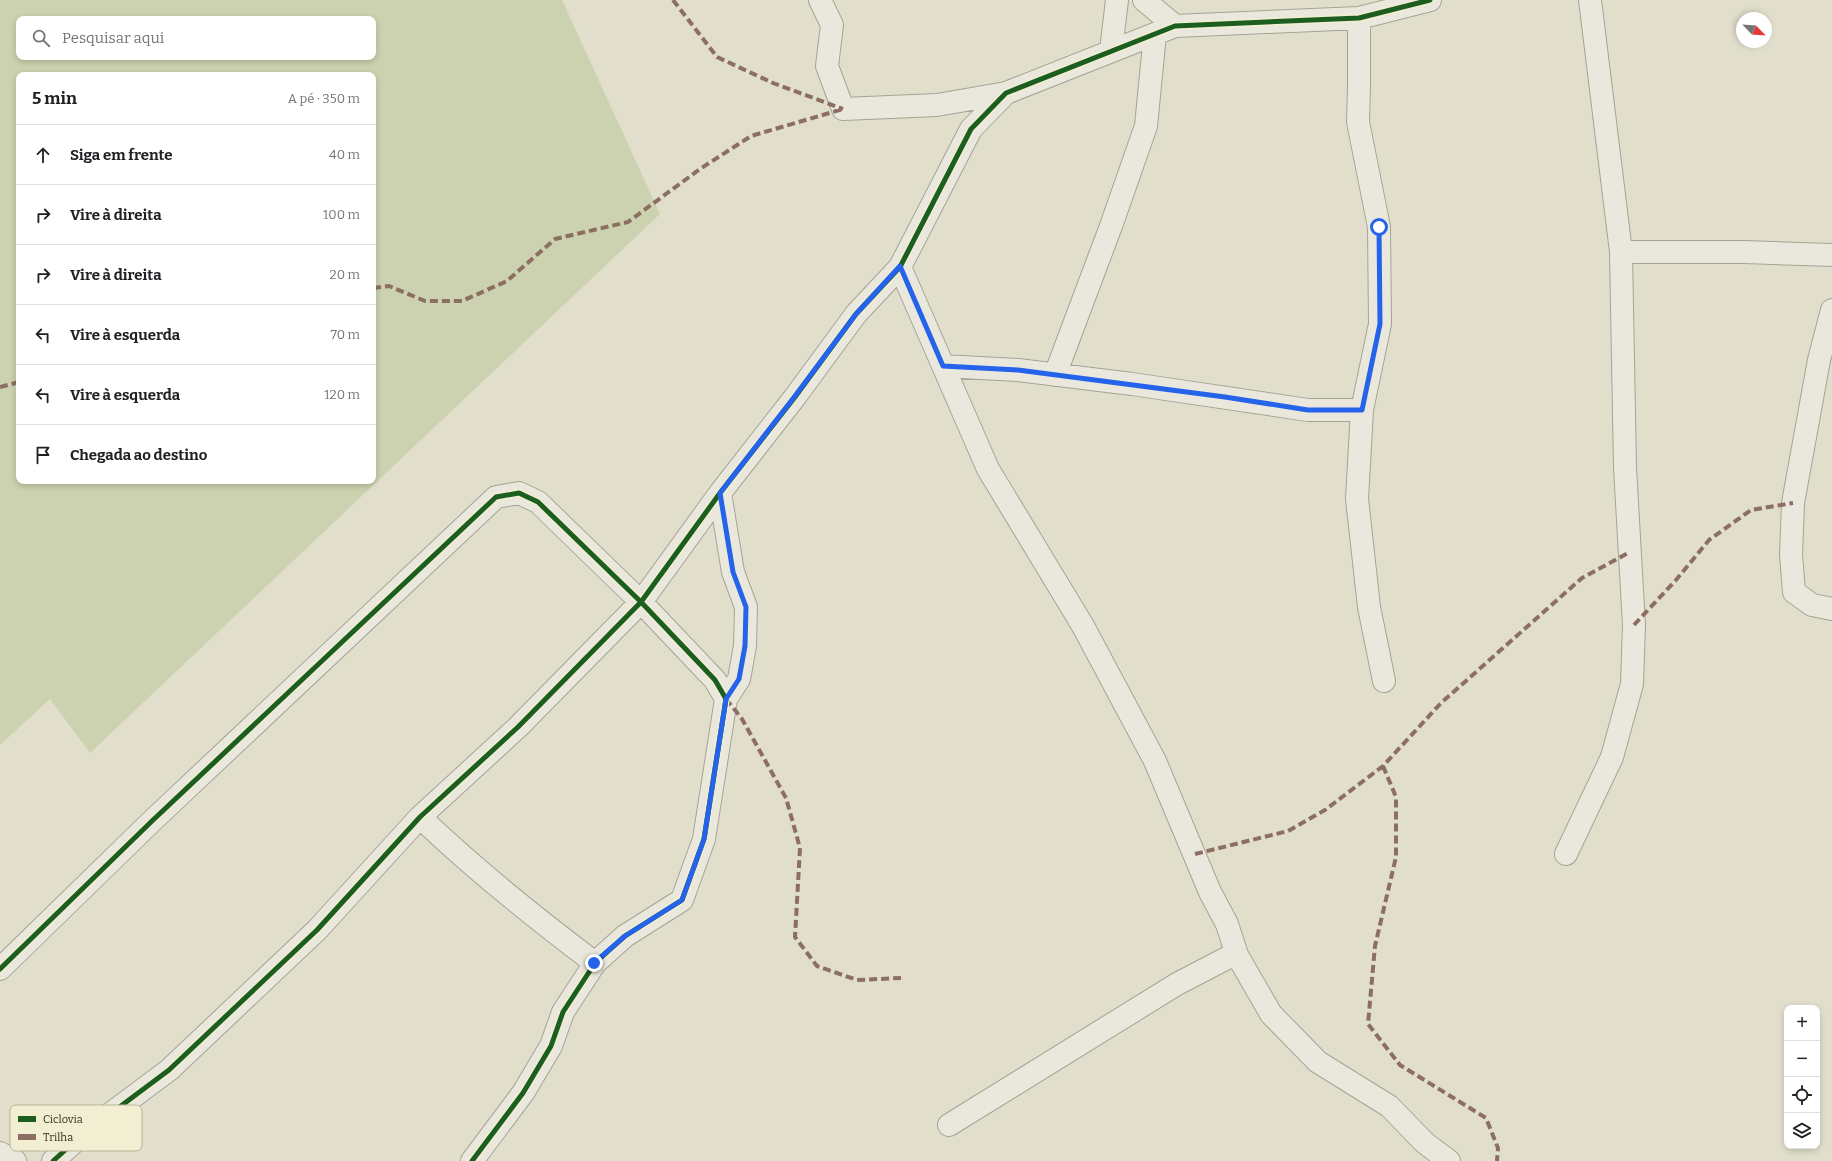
<!DOCTYPE html>
<html lang="pt">
<meta charset="utf-8">
<style>
:root{--surface:#fff;--page:#f2f2f2;--text:#202124;--muted:#757577;--line:#e0e0e0}
body{margin:0;font-family:Bitter,serif;background:var(--page);color:var(--text)}
.controls{position:absolute;right:12px;bottom:12px;display:grid;overflow:hidden;border-radius:8px;box-shadow:0 2px 6px #0003}
.controls button{width:36px;height:36px;display:grid;place-items:center;padding:0;border:0;border-bottom:1px solid var(--line);background:var(--surface);color:var(--text);font:20px sans-serif}
.compass{position:absolute;left:1736px;top:12px;width:36px;height:36px;border-radius:50%;background:var(--surface);box-shadow:0 2px 6px #0003;rotate:115deg}
.stop{position:absolute;width:12px;height:12px;margin:-9px;border:3px solid #2563eb;border-radius:50%;background:#fff}
.stop.end{background:#2563eb;border-color:#fff;box-shadow:0 1px 4px #0008}
.list{margin:0;padding:0;list-style:none}
h2{display:flex;justify-content:space-between;align-items:center;height:52px;margin:0;padding:0 16px;font-size:17px}
h2 small{font-size:13px;font-weight:400;color:var(--muted)}
.list li{display:grid;grid-template-columns:26px 1fr auto;gap:12px;align-items:center;box-sizing:border-box;height:60px;padding:0 16px;border-top:1px solid var(--line)}
.list b{display:block;font-size:15px;white-space:nowrap}
.list em{font-size:13px;font-style:normal;color:var(--muted)}
.icon{flex:none;width:22px;height:22px;fill:none;stroke:currentColor;stroke-width:2;stroke-linecap:round;stroke-linejoin:round}
.map{position:relative;flex:none;width:1832px;height:1161px;overflow:hidden}
.search{position:absolute;background:var(--surface);box-shadow:0 2px 6px #0003;left:16px;top:16px;width:360px;height:44px;display:flex;align-items:center;gap:10px;box-sizing:border-box;padding:0 14px;border-radius:8px;color:var(--muted);font-size:15px}
.panel{position:absolute;background:var(--surface);box-shadow:0 2px 6px #0003;left:16px;top:72px;width:360px;height:412px;border-radius:8px}
.map>svg:first-child{display:block}
.green{fill:#ccd2af;fill-rule:evenodd}
.lines{fill:none;stroke-linecap:round;stroke-linejoin:round}
.minor-casing{stroke:#a6a395;stroke-width:24}
.minor{stroke:#eae8dd;stroke-width:22}
.quiet{stroke:#8d6e63;stroke-width:4;stroke-dasharray:8 4;stroke-linecap:butt}
.cycleway-casing{stroke:#f2eed2;stroke-width:8}
.cycleway{stroke:#1b5e20;stroke-width:5}
.route{stroke:#2563eb;stroke-width:5}
.key{fill:#f2eed2;stroke:#b9b49c;stroke-width:1}
.key-label{font-size:11px;fill:#342c1e}
</style>
<div class="map">
<svg width="1832" height="1161" viewBox="0 0 1832 1161">
<rect width="100%" height="100%" fill="#e1dfcc"/>
<path class="green" d="M 0,0 L 562,0 L 660,214 L 90,753 L 50,699 L 0,745 ZM 19,19 L 373,19 L 373,57 L 19,57 ZM 19,75 L 373,75 L 373,481 L 19,481 Z"/>
<g class="lines">
<defs>
<path id="minor" d="M 820,0 L 832,25 L 827,66 L 843,109 L 937,105 L 1006,93
M 1144,0 L 1175,26
M 1359,18 L 1359,87 L 1358,122 L 1379,227 L 1380,324 L 1362,410 L 1357,499 L 1369,607 L 1384,681
M 1111,50 L 1117,0
M 1621,252 L 1744,252 L 1832,255
M 900,267 L 988,469 L 1083,626 L 1155,761 L 1210,892 L 1227,924 L 1237,955 L 1227,958 L 1177,984 L 949,1125
M 1832,310 L 1819,360 L 1793,503 L 1791,555 L 1794,592 L 1812,605 L 1832,609
M 943,366 L 1018,370 L 1132,384 L 1308,410 L 1362,410
M 1055,375 L 1111,226 L 1146,126 L 1155,34
M 720,493 L 733,572 L 746,607 L 745,646 L 739,679 L 726,699
M 420,817 C 475,870 534,917 595,963
M 1566,854 L 1612,757 L 1632,684 L 1634,625 L 1625,468 L 1621,252 L 1590,0
M 1237,955 L 1271,1014 L 1318,1062 L 1389,1106 L 1425,1143 L 1449,1161
M 0,969 L 152,821 L 496,497 L 519,493 L 538,502 L 641,602 L 715,680 L 726,699 L 704,839 L 682,900 L 625,936 L 595,963 L 563,1012 L 551,1046 L 523,1093 L 472,1161
M 0,1153 L 15,1161
M 53,1161 L 82,1135 L 169,1070 L 317,930 L 420,817 L 518,727 L 641,602 L 720,493 L 795,397 L 856,314 L 900,267 L 971,129 L 1006,93 L 1175,26 L 1359,18 L 1430,0"/>
</defs>
<use href="#minor" class="minor-casing"/>
<use href="#minor" class="minor"/>
<path class="quiet" d="M 673,0 L 717,57 L 773,83 L 843,109
M 373,288 L 389,286 L 425,301 L 462,301 L 507,281 L 555,239 L 628,222 L 700,169 L 751,136 L 843,109
M 0,387 L 19,382
M 1634,625 L 1676,580 L 1709,540 L 1751,510 L 1793,503
M 726,699 L 742,719 L 786,798 L 800,848 L 795,937 L 817,966 L 857,980 L 901,978
M 1383,766 L 1396,797 L 1396,857 L 1375,946 L 1368,1024 L 1400,1065 L 1486,1118 L 1498,1148 L 1497,1161
M 1195,854 L 1288,831 L 1325,810 L 1383,766 L 1441,703 L 1582,578 L 1630,552"/>
<defs>
<path id="cycleway" d="M 0,969 L 152,821 L 496,497 L 519,493 L 538,502 L 641,602 L 715,680 L 726,699 L 704,839 L 682,900 L 625,936 L 595,963 L 563,1012 L 551,1046 L 523,1093 L 472,1161
M 53,1161 L 82,1135 L 169,1070 L 317,930 L 420,817 L 518,727 L 641,602 L 720,493 L 795,397 L 856,314 L 900,267 L 971,129 L 1006,93 L 1175,26 L 1359,18 L 1430,0"/>
</defs>
<use href="#cycleway" class="cycleway-casing"/>
<use href="#cycleway" class="cycleway"/>
</g>
<g class="lines">
<path class="route" d="M 594,963 L 625,936 L 682,900 L 704,839 L 726,699 L 739,679 L 745,646 L 746,607 L 733,572 L 720,493 L 795,396 L 856,314 L 900,266 L 943,366 L 1018,370 L 1225,397 L 1308,410 L 1362,410 L 1380,324 L 1379,227"/>
</g>
<rect x="10" y="1105" width="132" height="46" rx="6" class="key"/>
<rect x="18" y="1116" width="18" height="6" fill="#1b5e20"/>
<rect x="18" y="1134" width="18" height="6" fill="#8d6e63"/>
<g class="key-label">
<text x="43" y="1123">Ciclovia</text>
<text x="43" y="1141">Trilha</text>
</g>
</svg>
<div class="controls">
<button>+</button>
<button>−</button>
<button><svg class="icon" aria-label="locate" viewBox="0 0 24 24"><circle cx="12" cy="12" r="6"/><path d="M12 2v4M12 18v4M2 12h4M18 12h4"/></svg></button>
<button><svg class="icon" aria-label="layers" viewBox="0 0 24 24"><path d="M12 4l9 5-9 5-9-5zM3 14l9 5 9-5"/></svg></button>
</div>
<svg class="compass" viewBox="-18 -18 36 36"><path d="M0-13l5 13h-10z" fill="#e53935"/><path d="M0 13l5-13h-10z" fill="#757577"/></svg>
<div class="stop" style="left:1379px;top:227px"></div>
<div class="stop end" style="left:594px;top:963px"></div>
<div class="search"><svg class="icon" aria-label="search" viewBox="0 0 24 24"><circle cx="10" cy="10" r="6"/><path d="M15 15l6 6"/></svg>Pesquisar aqui</div>
<section class="panel">
<h2>5 min<small>A pé · 350 m</small></h2>
<ul class="list">
<li><svg class="icon" aria-label="ahead" viewBox="0 0 24 24"><path d="M12 20V5M6 11l6-6 6 6"/></svg><div><b>Siga em frente</b></div><em>40 m</em></li>
<li><svg class="icon" aria-label="right" viewBox="0 0 24 24"><path d="M7 20v-9h11M14 6l5 5-5 5"/></svg><div><b>Vire à direita</b></div><em>100 m</em></li>
<li><svg class="icon" aria-label="right" viewBox="0 0 24 24"><path d="M7 20v-9h11M14 6l5 5-5 5"/></svg><div><b>Vire à direita</b></div><em>20 m</em></li>
<li><svg class="icon" aria-label="left" viewBox="0 0 24 24"><path d="M17 20v-9H6M10 6l-5 5 5 5"/></svg><div><b>Vire à esquerda</b></div><em>70 m</em></li>
<li><svg class="icon" aria-label="left" viewBox="0 0 24 24"><path d="M17 20v-9H6M10 6l-5 5 5 5"/></svg><div><b>Vire à esquerda</b></div><em>120 m</em></li>
<li><svg class="icon" aria-label="arrive" viewBox="0 0 24 24"><path d="M6 21V4h12l-3 4 3 4H6"/></svg><div><b>Chegada ao destino</b></div></li>
</ul>
</section>
</div>
